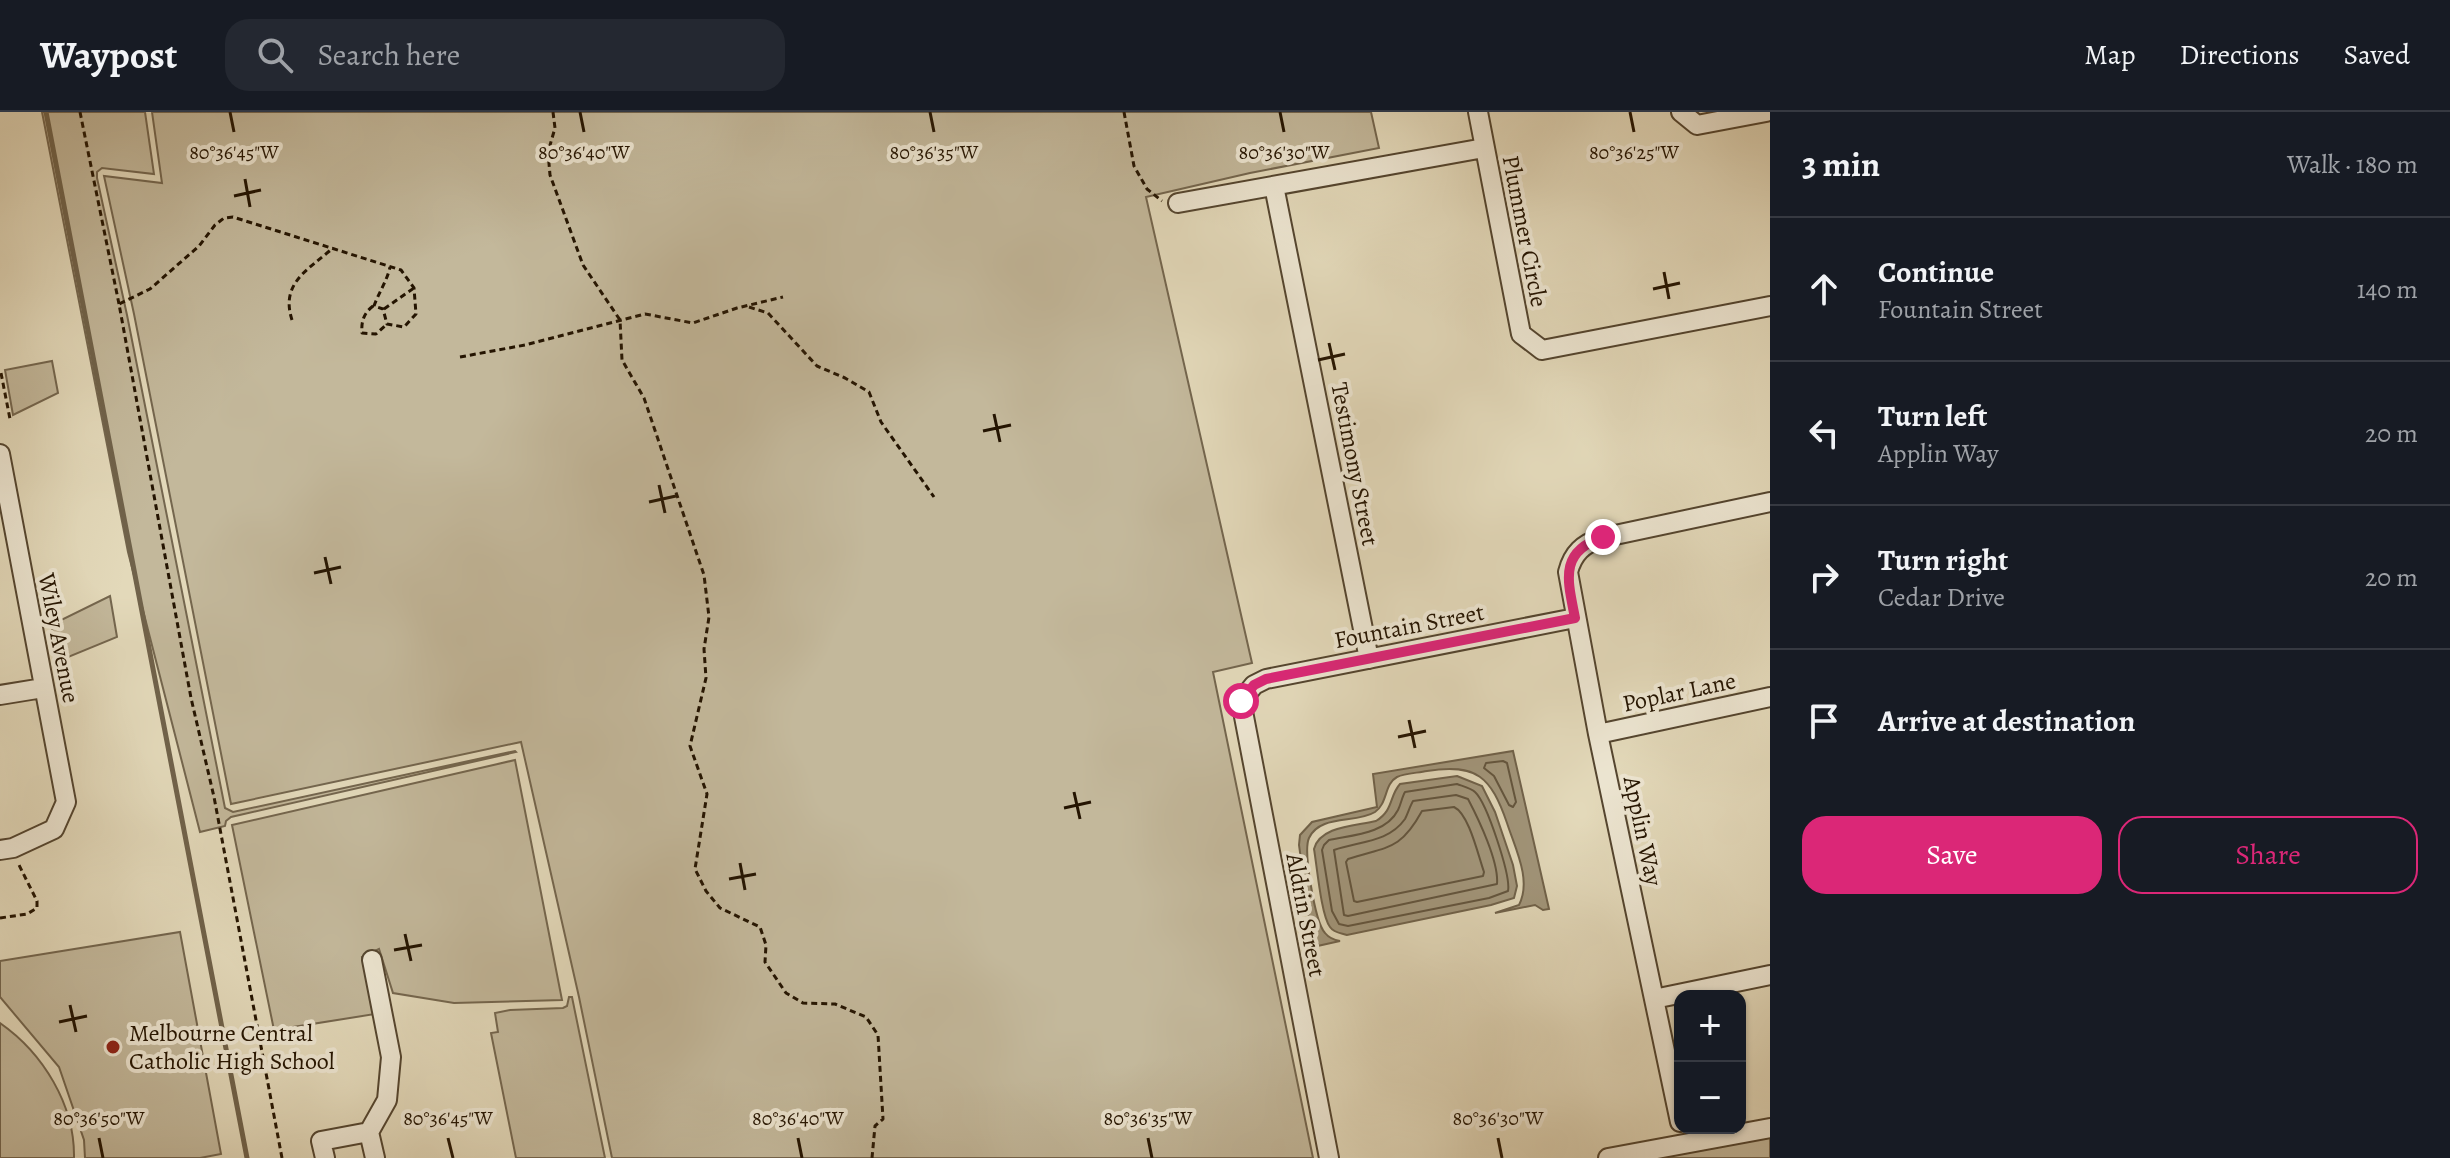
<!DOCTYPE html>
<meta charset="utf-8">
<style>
:root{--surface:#171b24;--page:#242831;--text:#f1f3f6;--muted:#9ea1a6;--line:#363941;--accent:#db2777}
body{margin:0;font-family:Alegreya,serif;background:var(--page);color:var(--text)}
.controls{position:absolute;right:24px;bottom:24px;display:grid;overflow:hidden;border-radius:16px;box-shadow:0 2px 6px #0004}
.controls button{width:72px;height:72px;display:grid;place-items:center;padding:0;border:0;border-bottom:2px solid var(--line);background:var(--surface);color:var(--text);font:40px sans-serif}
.stop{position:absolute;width:24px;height:24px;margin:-18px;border:6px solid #db2777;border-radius:50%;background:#fff}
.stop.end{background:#db2777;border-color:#fff;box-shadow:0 2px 8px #0008}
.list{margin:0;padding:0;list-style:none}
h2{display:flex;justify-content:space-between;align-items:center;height:104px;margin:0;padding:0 32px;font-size:34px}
h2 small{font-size:26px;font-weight:400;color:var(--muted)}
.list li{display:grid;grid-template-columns:52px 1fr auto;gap:24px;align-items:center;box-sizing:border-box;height:144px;padding:0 32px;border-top:2px solid var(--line)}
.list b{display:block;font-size:30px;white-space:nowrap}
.list p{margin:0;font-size:26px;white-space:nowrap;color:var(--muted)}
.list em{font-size:26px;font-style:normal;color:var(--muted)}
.actions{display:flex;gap:16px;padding:24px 32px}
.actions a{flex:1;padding:18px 0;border:2px solid var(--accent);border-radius:24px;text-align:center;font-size:28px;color:var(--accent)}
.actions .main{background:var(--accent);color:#fff}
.icon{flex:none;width:44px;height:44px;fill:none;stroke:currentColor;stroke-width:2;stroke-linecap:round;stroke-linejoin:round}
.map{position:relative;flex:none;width:1770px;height:1046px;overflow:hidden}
header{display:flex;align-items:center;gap:48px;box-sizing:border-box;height:112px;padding:0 40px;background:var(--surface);border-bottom:2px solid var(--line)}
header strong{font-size:38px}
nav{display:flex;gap:44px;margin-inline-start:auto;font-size:28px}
.search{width:560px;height:72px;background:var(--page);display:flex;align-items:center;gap:20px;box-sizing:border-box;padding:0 28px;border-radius:24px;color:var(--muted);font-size:30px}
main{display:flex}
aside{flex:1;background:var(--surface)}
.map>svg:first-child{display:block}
.green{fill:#c3b89b;stroke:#74664e;stroke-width:2}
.water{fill:#a2967b;stroke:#70624a;stroke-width:2}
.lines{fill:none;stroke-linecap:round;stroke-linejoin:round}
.shore{stroke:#63553e;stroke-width:2}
.stream{stroke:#70624a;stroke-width:5}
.minor-casing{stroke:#54452f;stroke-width:22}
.path{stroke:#241401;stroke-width:3;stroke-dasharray:6 4;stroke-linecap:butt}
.minor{stroke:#ede6d2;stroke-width:18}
.route{stroke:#db2777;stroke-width:10}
.ticks{fill:none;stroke:#241401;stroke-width:3}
.poi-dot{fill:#8f2418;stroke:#ede6d2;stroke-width:3}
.labels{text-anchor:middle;stroke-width:8;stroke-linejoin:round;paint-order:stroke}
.street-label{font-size:24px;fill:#241401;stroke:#ede6d2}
.poi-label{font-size:24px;fill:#241401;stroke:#ede6d2;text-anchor:start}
.ticks-label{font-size:20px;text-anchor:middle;fill:#241401;stroke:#ede6d2;stroke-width:8;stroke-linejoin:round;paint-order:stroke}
</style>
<header>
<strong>Waypost</strong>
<div class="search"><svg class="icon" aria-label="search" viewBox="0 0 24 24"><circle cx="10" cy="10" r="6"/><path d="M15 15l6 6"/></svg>Search here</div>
<nav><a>Map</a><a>Directions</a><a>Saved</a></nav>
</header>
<main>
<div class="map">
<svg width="1770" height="1046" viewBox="0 0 1770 1046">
<rect width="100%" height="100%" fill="#e3d9ba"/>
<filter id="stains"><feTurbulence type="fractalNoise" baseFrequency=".0025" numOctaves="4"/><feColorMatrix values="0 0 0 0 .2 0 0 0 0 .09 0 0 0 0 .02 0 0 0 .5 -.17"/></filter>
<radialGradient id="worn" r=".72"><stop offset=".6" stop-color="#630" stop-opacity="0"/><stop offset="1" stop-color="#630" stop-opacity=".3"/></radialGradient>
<path class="green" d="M 42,0 L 145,0 L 154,62 L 102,56 L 97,60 L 97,66 L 127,203 L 225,696 L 233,700 L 515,639 L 516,640 L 231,705 L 226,709 L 225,714 L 200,720 L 128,440 Z
M 152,0 L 1371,0 L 1379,36 L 1250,61 L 1146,85 L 1252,551 L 1213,560 L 1313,1046 L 612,1046 L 579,885 L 521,630 L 231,692 L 134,202 L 104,64 L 162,71 Z
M 52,249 L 58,281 L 13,303 L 5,258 Z
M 110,484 L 117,525 L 61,548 L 51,513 Z
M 515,648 L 562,888 L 454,891 L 393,881 L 379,837 L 362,845 L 375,902 L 274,918 L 232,713 Z
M 180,820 L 221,1042 L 200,1046 L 85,1046 L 84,1028 L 59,955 L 0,885 L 0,849 Z
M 569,885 L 572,885 L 605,1046 L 516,1046 L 491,921 L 498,920 L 495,901 L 510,898 L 563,896 L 567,894 Z
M 0,911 C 43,941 75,993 74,1046 L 0,1046 Z
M 1770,1016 L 1770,1046 L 1608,1046 Z"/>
<path class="water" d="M 1513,639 L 1549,797 L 1543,798 L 1535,793 L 1495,801 L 1519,793 C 1532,768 1515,736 1507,711 C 1491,665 1477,651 1427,659 C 1418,661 1405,661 1397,665 C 1384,672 1388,691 1375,700 C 1356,712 1320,702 1309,726 C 1303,739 1315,810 1325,821 C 1329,826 1334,828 1340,829 L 1313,835 L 1299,733 L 1300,723 L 1312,710 L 1377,695 L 1373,662 Z
M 1457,664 L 1482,674 L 1495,700 L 1513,753 L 1517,774 L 1514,786 L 1491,793 L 1347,823 C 1341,821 1334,821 1330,815 C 1321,803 1317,754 1314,737 C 1320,714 1355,714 1376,709 C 1394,698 1389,684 1400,672 Z"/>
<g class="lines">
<path class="shore" d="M 1503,649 L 1507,651 L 1516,690 L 1513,695 L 1509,693 L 1494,664 L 1484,656 L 1486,651 Z
M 1457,672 C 1462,674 1471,676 1475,680 C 1487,691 1511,764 1508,779 L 1489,786 L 1348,814 L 1339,812 L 1332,799 L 1322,738 L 1324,733 L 1329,728 C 1352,723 1386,722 1398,698 C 1401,692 1402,685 1405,680 Z
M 1456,683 L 1468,687 C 1479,708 1499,750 1497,772 L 1348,804 L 1344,803 L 1334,738 C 1359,729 1388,731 1405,707 C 1408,701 1410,694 1413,689 Z
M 1454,695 C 1469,702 1478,743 1484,760 L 1483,764 L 1357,790 L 1354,789 L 1346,750 L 1348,747 C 1388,734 1400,739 1422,699 Z"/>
<path class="stream" d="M 46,0 L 247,1046"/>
<defs>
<path id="minor" d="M 1478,0 L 1521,222 L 1542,238 L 1770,194
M 1681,0 L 1697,13 L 1766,0
M 1274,74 L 1369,547
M 1178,91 L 1484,36
M 0,342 L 66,690 L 54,717 L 13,736 L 0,738
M 0,583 L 43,576
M 1598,622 L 1770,585
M 1654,887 L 1770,863
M 1680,1010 L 1598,622 L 1568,460 C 1573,441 1583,432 1601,426 L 1770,390
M 369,1020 L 387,988 L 391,945 L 372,848
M 325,1046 L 321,1029 L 369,1020 L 375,1046
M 1329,1046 L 1241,589 L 1254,573 L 1266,567 L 1575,506
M 1608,1046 L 1770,1016"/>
</defs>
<use href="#minor" class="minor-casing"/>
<path class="path" d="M 80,0 L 119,192
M 553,0 L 555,16 L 548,40 L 550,63 L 583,153 L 620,208 L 622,248 L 644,286 L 704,463 L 709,505 L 704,537 L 706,566 L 690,634 L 707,682 L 695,757 L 706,779 L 720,796 L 760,815 L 766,833 L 765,850 L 786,881 L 803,891 L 835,892 L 866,905 L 878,923 L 883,1007 L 875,1014 L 872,1046
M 1124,0 L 1134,54 L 1147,77 L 1162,89
M 373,194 C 364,201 361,209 362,221 L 376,222 L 387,212
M 749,195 L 768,201 L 817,254 L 845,266 L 869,280 L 881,310 L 934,385
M 384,197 L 414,176
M 292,208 C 280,171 308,158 333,136
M 460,245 L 525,233 L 645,202 L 693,211 L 737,196 L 783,185
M 1,261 L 10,307
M 0,806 L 27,802 L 37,796 L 37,789 L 18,751
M 282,1046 L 214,685 L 191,586 L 119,192 L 150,177 L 199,134 L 215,113 L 224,106 L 233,105 L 401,158 L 414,176 L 416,202 L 404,215 L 387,212 L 383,197 L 374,194 C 379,180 387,169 390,155"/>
<use href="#minor" class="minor"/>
</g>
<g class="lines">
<path class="route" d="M 1241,589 L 1254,573 L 1266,567 L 1575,506 C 1568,469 1558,440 1603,425"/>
</g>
<path class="ticks" d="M 230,0 L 234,20M 580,0 L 584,20M 930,0 L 934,20M 1280,0 L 1284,20M 1630,0 L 1634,20M 245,67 L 250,95M 234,84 L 261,78M 1664,160 L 1669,187M 1653,177 L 1680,171M 1329,231 L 1335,258M 1318,248 L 1345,242M 994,302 L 1000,330M 983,319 L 1011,313M 659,373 L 665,401M 649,390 L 676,384M 325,445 L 331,472M 314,461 L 341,455M 1409,608 L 1415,636M 1398,625 L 1426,619M 1074,680 L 1080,707M 1064,696 L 1091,690M 740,751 L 745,778M 729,767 L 756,762M 405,822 L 411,849M 394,838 L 422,833M 70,893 L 76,920M 59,910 L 87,904M 99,1026 L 103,1046M 448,1026 L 453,1046M 798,1026 L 802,1046M 1148,1026 L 1152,1046M 1498,1026 L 1502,1046"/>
<circle class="poi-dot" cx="113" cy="935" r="8"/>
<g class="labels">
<g class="street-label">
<text transform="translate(1525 119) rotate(79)" y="8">Plummer Circle</text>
<text transform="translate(1355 352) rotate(79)" y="8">Testimony Street</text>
<text transform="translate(1409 514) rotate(-11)" y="8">Fountain Street</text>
<text transform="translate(59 526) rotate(79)" y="8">Wiley Avenue</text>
<text transform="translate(1679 580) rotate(-12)" y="8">Poplar Lane</text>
<text transform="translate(1643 719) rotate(78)" y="8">Applin Way</text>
<text transform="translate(1306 803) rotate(79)" y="8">Aldrin Street</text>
</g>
<g class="poi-label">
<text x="129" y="929">Melbourne Central<tspan x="129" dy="28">Catholic High School</tspan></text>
</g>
</g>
<g class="ticks-label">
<text x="234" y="47">80°36'45"W</text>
<text x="584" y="47">80°36'40"W</text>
<text x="934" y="47">80°36'35"W</text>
<text x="1284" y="47">80°36'30"W</text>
<text x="1634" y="47">80°36'25"W</text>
<text x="99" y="1013">80°36'50"W</text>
<text x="448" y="1013">80°36'45"W</text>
<text x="798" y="1013">80°36'40"W</text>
<text x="1148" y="1013">80°36'35"W</text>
<text x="1498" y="1013">80°36'30"W</text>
</g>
<rect width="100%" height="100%" filter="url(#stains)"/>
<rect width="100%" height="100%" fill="url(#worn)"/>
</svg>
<div class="controls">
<button>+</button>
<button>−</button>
</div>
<div class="stop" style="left:1241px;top:589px"></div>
<div class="stop end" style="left:1603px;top:425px"></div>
</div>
<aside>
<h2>3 min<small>Walk · 180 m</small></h2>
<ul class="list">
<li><svg class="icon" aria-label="ahead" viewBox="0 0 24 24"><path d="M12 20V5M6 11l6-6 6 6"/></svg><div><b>Continue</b><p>Fountain Street</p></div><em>140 m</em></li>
<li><svg class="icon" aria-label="left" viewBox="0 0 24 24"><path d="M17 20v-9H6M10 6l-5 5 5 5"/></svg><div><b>Turn left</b><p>Applin Way</p></div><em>20 m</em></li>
<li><svg class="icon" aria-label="right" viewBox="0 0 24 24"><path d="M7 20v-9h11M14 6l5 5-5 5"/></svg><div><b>Turn right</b><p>Cedar Drive</p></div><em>20 m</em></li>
<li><svg class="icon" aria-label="arrive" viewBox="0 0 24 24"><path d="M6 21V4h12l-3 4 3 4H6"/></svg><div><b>Arrive at destination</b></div></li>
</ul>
<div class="actions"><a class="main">Save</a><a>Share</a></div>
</aside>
</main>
